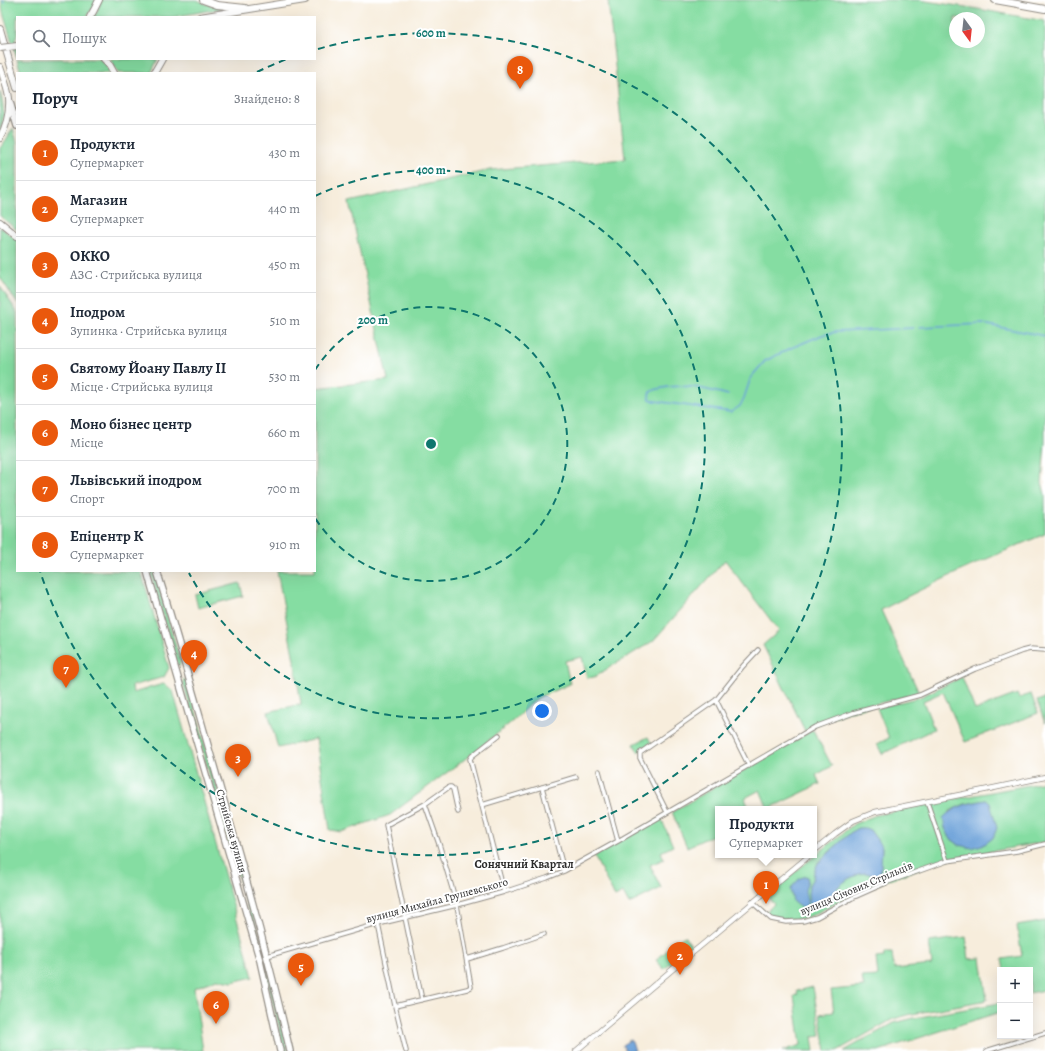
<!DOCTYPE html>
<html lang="uk">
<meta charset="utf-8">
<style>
:root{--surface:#fff;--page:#f6f6f7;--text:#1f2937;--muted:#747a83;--line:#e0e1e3;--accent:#ea580c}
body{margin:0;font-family:Alegreya,serif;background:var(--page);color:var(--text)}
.controls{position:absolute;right:12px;bottom:12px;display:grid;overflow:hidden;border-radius:0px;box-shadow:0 4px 16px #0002}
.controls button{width:36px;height:36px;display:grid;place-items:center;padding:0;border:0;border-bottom:1px solid var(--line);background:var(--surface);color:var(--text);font:20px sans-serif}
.compass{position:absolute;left:949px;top:12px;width:36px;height:36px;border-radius:50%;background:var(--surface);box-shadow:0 4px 16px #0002;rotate:165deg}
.you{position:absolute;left:542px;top:711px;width:14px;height:14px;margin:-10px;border:3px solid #fff;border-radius:50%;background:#1a73e8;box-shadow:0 0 0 6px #1a73e833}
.badge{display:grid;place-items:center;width:26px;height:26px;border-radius:50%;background:var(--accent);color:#fff;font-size:13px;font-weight:700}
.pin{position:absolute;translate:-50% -33px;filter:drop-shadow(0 1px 2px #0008)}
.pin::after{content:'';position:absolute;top:21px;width:14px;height:12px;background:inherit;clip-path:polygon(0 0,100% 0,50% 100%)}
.popup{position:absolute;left:715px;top:806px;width:102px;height:52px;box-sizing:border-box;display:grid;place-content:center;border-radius:0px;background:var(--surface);filter:drop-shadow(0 1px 3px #0005);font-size:13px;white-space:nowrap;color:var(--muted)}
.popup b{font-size:15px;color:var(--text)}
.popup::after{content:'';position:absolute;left:50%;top:100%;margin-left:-8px;border:8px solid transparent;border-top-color:var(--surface)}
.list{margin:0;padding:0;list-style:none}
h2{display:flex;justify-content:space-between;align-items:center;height:52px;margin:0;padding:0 16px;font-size:17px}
h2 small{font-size:13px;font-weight:400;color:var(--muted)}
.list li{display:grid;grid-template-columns:26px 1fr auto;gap:12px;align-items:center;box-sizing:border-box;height:56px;padding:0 16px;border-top:1px solid var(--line)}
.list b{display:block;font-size:15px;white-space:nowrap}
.list p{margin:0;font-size:13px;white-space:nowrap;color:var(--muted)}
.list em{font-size:13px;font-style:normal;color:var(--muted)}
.icon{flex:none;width:22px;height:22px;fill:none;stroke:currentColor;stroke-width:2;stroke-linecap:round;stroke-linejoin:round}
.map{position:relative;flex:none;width:1045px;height:1051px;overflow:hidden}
.search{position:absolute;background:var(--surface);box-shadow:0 4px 16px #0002;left:16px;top:16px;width:300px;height:44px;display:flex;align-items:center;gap:10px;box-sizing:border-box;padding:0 14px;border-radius:0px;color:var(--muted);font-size:15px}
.panel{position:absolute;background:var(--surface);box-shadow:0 4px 16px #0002;left:16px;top:72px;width:300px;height:500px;border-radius:0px}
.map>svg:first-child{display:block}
.green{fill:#85dda2;stroke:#588466;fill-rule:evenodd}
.water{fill:#6ca1d9;stroke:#4c6682}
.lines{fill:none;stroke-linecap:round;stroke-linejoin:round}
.stream{stroke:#6ca1d9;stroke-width:1.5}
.minor-casing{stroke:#918c84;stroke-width:5.5}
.tertiary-casing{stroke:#918c84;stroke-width:6}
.primary-casing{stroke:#918c84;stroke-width:8}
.trunk-casing{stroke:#918c84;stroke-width:8}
.minor{stroke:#fff;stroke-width:3.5}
.tertiary{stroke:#fff;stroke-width:4.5}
.primary{stroke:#fff;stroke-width:5.5}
.trunk{stroke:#fff;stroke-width:6}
.trunk-bridge-casing{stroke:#918c84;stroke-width:8;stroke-linecap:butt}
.trunk-bridge{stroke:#fff;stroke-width:6}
.ring{fill:none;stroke:#0f766e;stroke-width:2;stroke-dasharray:7 5}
.labels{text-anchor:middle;stroke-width:4;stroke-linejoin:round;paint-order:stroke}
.street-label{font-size:11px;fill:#2b2b2b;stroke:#fff}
.neighbourhood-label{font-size:12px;font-weight:bold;fill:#2b2b2b;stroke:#fff}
.centre{fill:#0f766e;stroke:#fff;stroke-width:2}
.ring-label{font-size:12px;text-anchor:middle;font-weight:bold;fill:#0f766e;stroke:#fff;stroke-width:4;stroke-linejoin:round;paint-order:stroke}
</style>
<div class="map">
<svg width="1045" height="1051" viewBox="0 0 1045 1051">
<rect width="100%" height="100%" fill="#fff"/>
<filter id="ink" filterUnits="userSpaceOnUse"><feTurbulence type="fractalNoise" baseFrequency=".025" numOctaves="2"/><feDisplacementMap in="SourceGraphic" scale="8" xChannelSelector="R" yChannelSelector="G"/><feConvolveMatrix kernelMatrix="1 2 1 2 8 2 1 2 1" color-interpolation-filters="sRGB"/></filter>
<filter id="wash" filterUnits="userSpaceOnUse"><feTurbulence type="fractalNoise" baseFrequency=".012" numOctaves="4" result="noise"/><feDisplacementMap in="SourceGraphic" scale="16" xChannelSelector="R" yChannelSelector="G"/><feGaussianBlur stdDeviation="0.9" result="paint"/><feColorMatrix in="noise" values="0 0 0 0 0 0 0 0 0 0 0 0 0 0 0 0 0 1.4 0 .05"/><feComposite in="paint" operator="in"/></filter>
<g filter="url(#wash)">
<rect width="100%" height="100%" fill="#f7eddc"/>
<path class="green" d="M 1,0 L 97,0 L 93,8 L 86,17 L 17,17 L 17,34 L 15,40 L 17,49 L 17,58 L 3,13 Z
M 101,0 L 197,0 L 206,4 L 224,8 L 172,17 L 93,17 L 97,12 Z
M 608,0 L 919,0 L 972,8 L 1045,21 L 1045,441 L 1042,482 L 1045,495 L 1045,534 C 989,557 935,582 881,610 L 919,693 C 881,703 839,711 805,731 L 763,645 L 779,631 L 725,560 L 653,641 L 594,677 L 587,678 L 582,657 L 565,661 L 570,684 L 539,697 L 531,703 L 515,719 L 477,750 L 390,815 L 341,832 L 330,830 L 316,739 L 278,748 L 268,712 L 301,704 L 295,665 L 277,571 L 315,571 L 315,388 L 388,380 L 349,202 L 490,170 L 625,159 ZM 955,18 L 979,18 L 979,42 L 955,42 Z
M 17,59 L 100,59 L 105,63 L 111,73 L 21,73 Z
M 110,59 L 158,59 L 151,73 L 118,73 Z
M 0,91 C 4,106 5,118 0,132 Z
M 13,128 L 17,143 L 17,230 L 0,216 L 0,148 L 6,140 Z
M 0,227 L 17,240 L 17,303 L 0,277 Z
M 0,286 L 17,312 L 17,571 L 141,571 L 169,668 L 164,677 L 132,686 L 133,693 L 163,684 L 166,685 L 173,691 L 249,962 L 253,977 L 232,982 L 217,979 L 194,988 L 203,1051 L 0,1051 Z
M 150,571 L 154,571 L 180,660 L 180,665 L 179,666 L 177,664 Z
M 240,583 L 243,596 L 198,608 L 195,595 Z
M 962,677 L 975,710 L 1017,694 L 1019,698 L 1031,694 L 1038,713 L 965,742 L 943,692 L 923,701 L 934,729 L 882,754 L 877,744 L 889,738 L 877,708 L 920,697 Z
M 184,679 L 187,681 L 265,957 L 288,1051 L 284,1051 L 279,1027 L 262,958 L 183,682 Z
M 1045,698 L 1045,723 L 1037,701 Z
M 813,730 L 832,766 L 816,775 L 820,784 L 768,809 L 760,790 L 745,798 L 749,809 L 718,809 L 718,833 L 687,847 L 672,812 Z
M 648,737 L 651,743 L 638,752 L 634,744 Z
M 1045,782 L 1045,842 L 943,860 L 888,880 L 842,900 L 811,916 L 798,919 L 782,919 L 772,916 L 766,912 L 774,904 L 769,898 L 771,895 L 789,877 L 854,824 L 876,815 L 949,800 ZM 986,800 L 959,845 L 950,838 L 945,828 L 949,811 L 965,804 ZM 859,828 L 870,830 L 882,847 L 881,867 L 880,873 L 873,875 L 866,873 L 859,874 L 848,879 L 839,886 L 831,896 L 813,907 L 809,885 L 813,878 L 818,862 L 850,833 Z
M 661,818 L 673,846 L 661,852 L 664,859 L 650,865 L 661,888 L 629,904 L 623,893 L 615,897 L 594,856 Z
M 1045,921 L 1045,990 L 1030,993 L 1030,970 L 1004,970 L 1002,959 L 1022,956 L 1017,926 Z
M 684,936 L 692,946 L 664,969 L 656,960 Z
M 966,937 L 969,959 L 981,958 L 987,1000 L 912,1014 L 893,1019 L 837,1051 L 826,1051 L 820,1014 L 834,1012 L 831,990 L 864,987 L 862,977 L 878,976 L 876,958 L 884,957 L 884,953 L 892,953 L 894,969 L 932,965 L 929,942 Z
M 813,987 L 821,1036 L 812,1037 L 814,1051 L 782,1051 L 801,1045 L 794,996 L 798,994 L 797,991 Z
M 1000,1003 L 1000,1012 L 878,1051 L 844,1051 L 894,1023 L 914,1018 Z"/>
<path class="water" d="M 986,800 L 990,803 L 997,828 L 993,838 L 985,844 L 972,848 L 959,845 L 950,838 L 945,828 L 943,818 C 955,805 970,803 986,800 Z
M 859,828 L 865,828 L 870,830 L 882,847 L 881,867 L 880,873 L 873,875 L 866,873 L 859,874 L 848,879 L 839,886 L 831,896 L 813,907 L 809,903 L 808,893 L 809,885 L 813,878 L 814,872 L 818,863 L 850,833 Z
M 807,876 L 808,880 L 805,891 L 808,905 L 801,908 L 793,902 L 790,889 L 800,878 Z
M 630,1040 L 632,1041 L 635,1051 L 626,1051 L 622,1045 Z"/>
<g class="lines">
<path class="stream" d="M 3,0 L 4,3
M 919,327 L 983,324 L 1045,336
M 728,395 C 707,390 691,384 668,387 C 661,388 656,389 650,392 L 649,395 L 650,399 L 655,401 L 731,412 L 740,406 L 744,398 L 751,377 L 765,361 L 791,348 L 822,335 L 836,332 L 913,328"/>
</g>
</g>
<g filter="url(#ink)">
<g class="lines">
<defs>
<path id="minor" d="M 716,700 L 749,766
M 499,735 L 472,756 L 470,759 L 504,892
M 599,771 L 618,841
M 542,787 L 564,871
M 927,802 L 947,861
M 482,805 L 576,777
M 667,812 L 640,758 L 640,753 L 716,700 L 743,666 L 758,650
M 752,902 L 771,919 L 786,922 L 803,921 L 817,917 L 852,898 L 888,882 L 947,861 L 1017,851 L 1045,844
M 378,924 L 395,1006 L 406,1051
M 267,956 L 378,924 L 457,905 L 504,892 L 547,878 L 564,871 L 618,841 L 815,727 L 853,713 L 920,695 L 975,669 L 1022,651 L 1030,649 L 1045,650
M 467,959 L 503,948 L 544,934
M 422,1000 L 386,825 L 425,804 L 449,787 L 451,787 L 453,789 L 458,812
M 395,1006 L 467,989 L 471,987 L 457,905 L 439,844 L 425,804
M 986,1051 L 1045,1033"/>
<path id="tertiary" d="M 814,851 L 835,834 L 853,821 L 875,812 L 989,789 L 1045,777
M 576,1051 L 680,963 L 714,935 L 810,855"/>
<path id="primary" d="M 10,102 L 17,126
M 147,571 L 260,961 L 280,1051
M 157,571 C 180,644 200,718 221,791 C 246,877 270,964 290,1051"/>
<path id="trunk" d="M 203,0 L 217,5 L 245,8
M 995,0 L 1045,9
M 90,17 L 94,10 L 99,0
M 200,17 L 305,0
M 0,29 L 17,88
M 104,59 L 109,64 L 114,73
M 0,67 C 3,76 8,89 9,98 C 10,112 6,127 0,138
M 154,73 L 162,59
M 0,222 L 17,236"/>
</defs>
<use href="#minor" class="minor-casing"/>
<use href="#tertiary" class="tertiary-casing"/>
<use href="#primary" class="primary-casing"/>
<use href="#trunk" class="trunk-casing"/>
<use href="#minor" class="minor"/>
<use href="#tertiary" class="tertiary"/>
<use href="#primary" class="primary"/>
<use href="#trunk" class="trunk"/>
<defs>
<path id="trunk-bridge" d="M 0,48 L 17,46"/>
</defs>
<use href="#trunk-bridge" class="trunk-bridge-casing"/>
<use href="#trunk-bridge" class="trunk-bridge"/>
</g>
</g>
<g class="ring">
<path d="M315 370A137 137 0 1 1 315 518"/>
<path d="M315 196A274 274 0 1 1 189 573"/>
<path d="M257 72A411 411 0 0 1 287 59M318 49A411 411 0 1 1 40 571"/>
</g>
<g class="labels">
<g class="street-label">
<text transform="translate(232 831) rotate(74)" y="4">Стрийська вулиця</text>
<text transform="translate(856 888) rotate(-23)" y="4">вулиця Січових Стрільців</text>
<text transform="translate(437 900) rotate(-15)" y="4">вулиця Михайла Грушевського</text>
</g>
<g class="neighbourhood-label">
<text x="524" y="868">Сонячний Квартал</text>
</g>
</g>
<circle cx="431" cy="444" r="6" class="centre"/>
<g class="ring-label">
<text x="431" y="37">600 m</text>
<text x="431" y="174">400 m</text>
<text x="373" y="324">200 m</text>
</g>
</svg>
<div class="controls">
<button>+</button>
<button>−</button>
</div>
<svg class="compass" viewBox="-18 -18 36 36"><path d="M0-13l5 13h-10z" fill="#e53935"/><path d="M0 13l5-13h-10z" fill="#747a83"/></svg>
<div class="you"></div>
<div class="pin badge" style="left:766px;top:904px">1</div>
<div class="popup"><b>Продукти</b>Супермаркет</div>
<div class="pin badge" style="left:680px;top:975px">2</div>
<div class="pin badge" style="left:238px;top:777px">3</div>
<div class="pin badge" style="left:194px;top:673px">4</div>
<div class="pin badge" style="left:301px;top:986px">5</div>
<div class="pin badge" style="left:216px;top:1024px">6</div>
<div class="pin badge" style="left:66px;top:688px">7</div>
<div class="pin badge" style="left:520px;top:89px">8</div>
<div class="search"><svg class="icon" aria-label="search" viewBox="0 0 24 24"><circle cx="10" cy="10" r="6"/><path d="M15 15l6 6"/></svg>Пошук</div>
<section class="panel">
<h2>Поруч<small>Знайдено: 8</small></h2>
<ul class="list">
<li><span class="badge">1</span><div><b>Продукти</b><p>Супермаркет</p></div><em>430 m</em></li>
<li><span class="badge">2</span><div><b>Магазин</b><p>Супермаркет</p></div><em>440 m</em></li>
<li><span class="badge">3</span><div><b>ОККО</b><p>АЗС · Стрийська вулиця</p></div><em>450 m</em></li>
<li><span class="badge">4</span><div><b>Іподром</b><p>Зупинка · Стрийська вулиця</p></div><em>510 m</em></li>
<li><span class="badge">5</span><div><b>Святому Йоану Павлу ІІ</b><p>Місце · Стрийська вулиця</p></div><em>530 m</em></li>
<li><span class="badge">6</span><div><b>Моно бізнес центр</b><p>Місце</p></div><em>660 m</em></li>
<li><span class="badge">7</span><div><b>Львівський іподром</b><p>Спорт</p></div><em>700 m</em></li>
<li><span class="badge">8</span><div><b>Епіцентр К</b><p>Супермаркет</p></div><em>910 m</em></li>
</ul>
</section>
</div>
